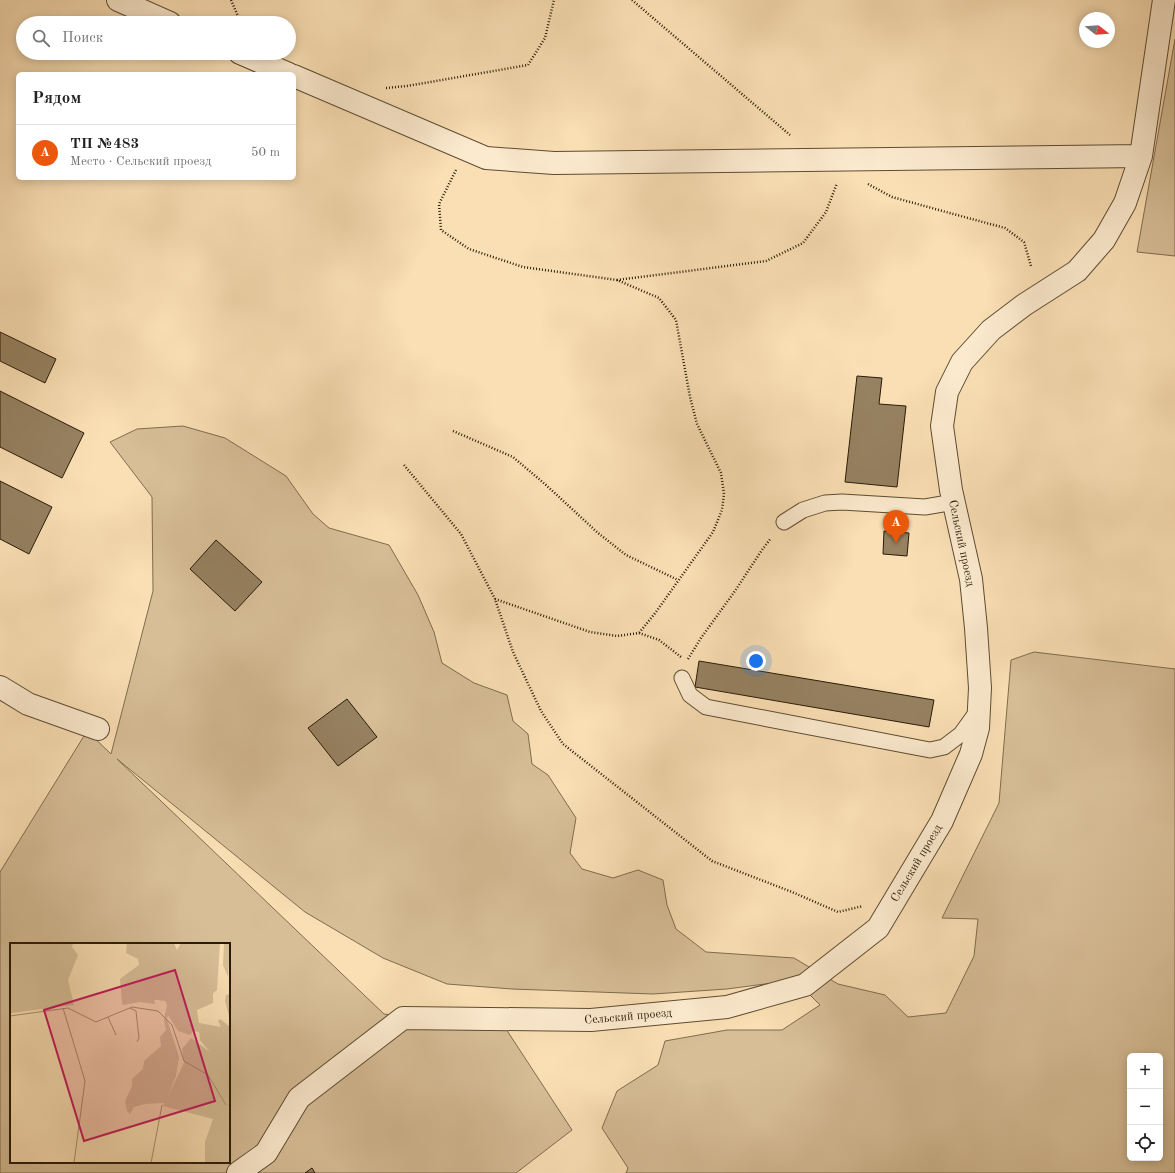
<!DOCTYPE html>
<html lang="ru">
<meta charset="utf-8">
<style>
:root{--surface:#fff;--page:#f2f2f2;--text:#222;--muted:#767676;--line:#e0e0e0;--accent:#ea580c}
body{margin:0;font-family:"Old Standard TT",serif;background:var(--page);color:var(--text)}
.controls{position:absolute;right:12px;bottom:12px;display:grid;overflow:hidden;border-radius:6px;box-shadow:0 2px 10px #0003}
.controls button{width:36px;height:36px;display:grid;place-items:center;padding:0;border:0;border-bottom:1px solid var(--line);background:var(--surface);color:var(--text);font:20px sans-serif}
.compass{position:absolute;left:1079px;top:12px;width:36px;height:36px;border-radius:50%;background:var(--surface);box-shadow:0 2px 10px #0003;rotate:107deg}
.you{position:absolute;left:756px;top:661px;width:14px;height:14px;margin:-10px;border:3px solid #fff;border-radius:50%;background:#1a73e8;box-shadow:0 0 0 6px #1a73e833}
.badge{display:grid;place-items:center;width:26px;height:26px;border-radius:50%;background:var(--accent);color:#fff;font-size:13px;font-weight:700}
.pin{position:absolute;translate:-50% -33px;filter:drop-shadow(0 1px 2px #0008)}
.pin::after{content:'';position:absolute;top:21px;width:14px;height:12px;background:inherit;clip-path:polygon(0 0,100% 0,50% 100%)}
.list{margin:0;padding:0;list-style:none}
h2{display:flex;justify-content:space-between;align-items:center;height:52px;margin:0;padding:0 16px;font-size:17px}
h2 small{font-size:13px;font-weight:400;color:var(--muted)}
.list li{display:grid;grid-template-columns:26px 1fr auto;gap:12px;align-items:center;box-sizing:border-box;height:56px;padding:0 16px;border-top:1px solid var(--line)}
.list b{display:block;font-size:15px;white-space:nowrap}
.list p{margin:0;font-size:13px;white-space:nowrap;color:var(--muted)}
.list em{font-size:13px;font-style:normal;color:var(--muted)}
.icon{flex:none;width:22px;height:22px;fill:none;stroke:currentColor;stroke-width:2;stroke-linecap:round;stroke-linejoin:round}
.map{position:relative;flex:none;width:1175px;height:1173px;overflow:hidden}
.search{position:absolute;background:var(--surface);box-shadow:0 2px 10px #0003;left:16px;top:16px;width:280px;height:44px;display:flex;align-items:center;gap:10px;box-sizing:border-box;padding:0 14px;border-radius:22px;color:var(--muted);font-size:15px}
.panel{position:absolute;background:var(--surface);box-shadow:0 2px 10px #0003;left:16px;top:72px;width:280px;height:108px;border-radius:6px}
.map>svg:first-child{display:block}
.green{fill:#d7be97;stroke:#806c4f;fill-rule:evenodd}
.building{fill:#968161;stroke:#2a1b07}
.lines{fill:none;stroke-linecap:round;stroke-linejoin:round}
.lane-casing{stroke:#5e4c32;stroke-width:17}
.street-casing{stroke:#5e4c32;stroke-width:24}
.path{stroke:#2a1b07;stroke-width:2.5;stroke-dasharray:1 2;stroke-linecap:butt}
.lane{stroke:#fceace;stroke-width:15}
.street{stroke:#fceace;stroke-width:22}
.labels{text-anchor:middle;stroke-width:3;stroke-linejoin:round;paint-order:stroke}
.street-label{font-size:12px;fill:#2a1b07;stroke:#fceace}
.inset-road{fill:none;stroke:#a7916f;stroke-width:1}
.view{fill:#c2185b;fill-opacity:0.15;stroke:#c2185b;stroke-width:2}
.inset-edge{fill:none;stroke:#2a1b07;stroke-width:2}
</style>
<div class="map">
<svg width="1175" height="1173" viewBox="0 0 1175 1173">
<rect width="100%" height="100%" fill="#fadfb4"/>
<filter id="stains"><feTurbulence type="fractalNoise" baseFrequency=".005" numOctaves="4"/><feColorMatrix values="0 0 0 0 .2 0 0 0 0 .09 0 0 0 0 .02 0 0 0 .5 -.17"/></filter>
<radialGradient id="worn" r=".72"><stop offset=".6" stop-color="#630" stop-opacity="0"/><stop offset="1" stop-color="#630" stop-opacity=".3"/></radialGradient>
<path class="green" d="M 1175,39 L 1175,256 L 1137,252 Z
M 183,426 L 225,438 L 286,476 L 313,514 L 329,528 L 389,545 L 418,595 L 434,632 L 442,663 L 474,683 L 507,695 L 513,721 L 528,734 L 532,764 L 548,775 L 576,818 L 570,853 L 582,869 L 613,878 L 638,870 L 663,880 L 667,905 L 676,929 L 706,952 L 794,958 L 838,984 L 885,995 L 908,1017 L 946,1013 L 974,956 L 978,919 L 942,918 L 999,803 L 1011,660 L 1034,652 L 1175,669 L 1175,1173 L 626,1173 L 628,1168 L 602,1128 L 617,1091 L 658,1065 L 665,1041 L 727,1030 L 782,1030 L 820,1005 L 795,980 L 727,989 L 653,994 L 512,989 L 447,984 L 383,958 L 305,912 L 117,759 L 384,1014 L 506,1029 L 572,1130 L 516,1173 L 0,1173 L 0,872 L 87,731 L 111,754 L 153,591 L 152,497 L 110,442 L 137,429 ZM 11,944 L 229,944 L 229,1162 L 11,1162 ZM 1130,1056 L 1160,1056 L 1160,1158 L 1130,1158 Z"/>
<path class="building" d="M 0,332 L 56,359 L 45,383 L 0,361 Z
M 857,376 L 882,378 L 879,404 L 906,406 L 897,487 L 845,482 Z
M 0,391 L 84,433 L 62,478 L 0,447 Z
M 0,481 L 52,507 L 29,554 L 0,539 Z
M 884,531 L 909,533 L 907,556 L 883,554 Z
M 216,540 L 262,582 L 235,611 L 190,569 Z
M 699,661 L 934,700 L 929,727 L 695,687 Z
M 347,699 L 377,737 L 338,766 L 308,728 Z
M 312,1168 L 315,1173 L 305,1173 Z"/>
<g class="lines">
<defs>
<path id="lane" d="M 784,522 L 803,510 L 825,503 L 842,502 L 925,507 L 954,502
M 682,678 L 690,695 L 706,707 L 930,750 L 944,747 L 961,734 L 979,709"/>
<path id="street" d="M 118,0 L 170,23
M 240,53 L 289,74
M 294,76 L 486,158 L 554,163 L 1141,156
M 0,687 L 28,704 L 98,729
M 238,1173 L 266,1153 L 299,1098 L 403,1018 L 591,1020 L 727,1007 L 805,985 L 878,928 L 942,821 L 971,754 L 978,728 L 980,688 L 976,628 L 971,579 L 951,490 L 942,426 L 947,392 L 962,362 L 991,330 L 1024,305 L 1077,271 L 1104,240 L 1125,203 L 1141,156 L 1164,0"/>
</defs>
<use href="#lane" class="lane-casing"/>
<use href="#street" class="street-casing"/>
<path class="path" d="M 231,0 L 241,23
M 632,0 L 790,135
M 386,88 L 407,86 L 528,65 L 545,38 L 554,0
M 456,170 L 439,204 L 441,230 L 469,249 L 523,267 L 617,280 L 659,298 L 676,320 L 690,397 L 697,424 L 721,473 L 724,494 L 722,510 L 713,532 L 656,612 L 639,633
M 868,184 L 892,197 L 957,215 L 1005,228 L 1024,242 L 1031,266
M 617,280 L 766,261 L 803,243 L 826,212 L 837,183
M 453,431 L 513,457 L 546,485 L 598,533 L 626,555 L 678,580
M 404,465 L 461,534 L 495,599 L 513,652 L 541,711 L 563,744 L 712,861 L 792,892 L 838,912 L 863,906
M 495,599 L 590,632 L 617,636 L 639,633 L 659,640 L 681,657
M 688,659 L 701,638 L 735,591 L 762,550 L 771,538"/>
<use href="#lane" class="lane"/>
<use href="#street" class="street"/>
</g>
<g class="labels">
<g class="street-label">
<text transform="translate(962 543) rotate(78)" y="4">Сельский проезд</text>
<text transform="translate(916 863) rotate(-59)" y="4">Сельский проезд</text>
<text transform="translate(628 1016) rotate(-5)" y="4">Сельский проезд</text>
</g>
</g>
<g transform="translate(10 943)">
<rect width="220" height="220" fill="#fadfb4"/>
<path d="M 0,0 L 63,0 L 62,4 L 68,12 L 58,37 L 64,62 L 0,70 ZM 117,0 L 164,0 L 167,7 L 171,0 L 210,0 L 207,47 L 203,50 L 203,60 L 187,67 L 189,80 L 211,84 L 208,78 L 210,76 L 219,83 L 220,220 L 195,220 L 195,199 L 203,176 L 153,163 L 154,160 L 135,161 L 124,164 L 120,171 L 117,168 L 115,158 L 122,143 L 122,136 L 133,126 L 134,118 L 151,103 L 150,94 L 156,87 L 154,77 L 157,62 L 155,58 L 148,57 L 144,57 L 145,61 L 130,59 L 113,62 L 112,60 L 110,36 L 129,22 L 128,16 L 116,10 ZM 158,72 L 168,88 L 180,92 L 183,88 L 189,89 L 190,97 L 200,109 L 181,95 L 172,106 L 174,120 L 158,153 L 166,133 L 169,114 L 157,76 ZM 214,0 L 220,0 L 218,34 L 213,22 ZM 220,51 L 220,77 L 215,58 L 216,52 Z" fill="#d7be97" fill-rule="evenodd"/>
<path class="inset-road" d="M 53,65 L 75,138 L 64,220M 120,65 L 126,68 L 129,95 L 127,99M 0,73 L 58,65 L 86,79 L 122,64 L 148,68 L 162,82 L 174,118 L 198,132 L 216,162M 98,74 L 106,92M 141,220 L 152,162"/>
<path class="view" d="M 165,27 L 205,158 L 74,198 L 34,67 Z"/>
<rect width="220" height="220" class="inset-edge"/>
</g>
<rect width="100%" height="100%" filter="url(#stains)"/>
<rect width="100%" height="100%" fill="url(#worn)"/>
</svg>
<div class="controls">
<button>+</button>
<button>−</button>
<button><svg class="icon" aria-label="locate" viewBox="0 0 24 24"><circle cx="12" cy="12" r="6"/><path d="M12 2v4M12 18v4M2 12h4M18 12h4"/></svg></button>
</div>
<svg class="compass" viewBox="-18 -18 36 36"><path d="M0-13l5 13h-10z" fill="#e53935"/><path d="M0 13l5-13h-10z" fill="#767676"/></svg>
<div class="you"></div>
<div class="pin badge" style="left:896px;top:543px">A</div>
<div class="search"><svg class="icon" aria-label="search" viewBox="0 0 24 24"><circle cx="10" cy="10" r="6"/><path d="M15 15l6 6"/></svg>Поиск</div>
<section class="panel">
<h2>Рядом<small></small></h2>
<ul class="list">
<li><span class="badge">A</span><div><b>ТП №483</b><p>Место · Сельский проезд</p></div><em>50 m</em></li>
</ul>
</section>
</div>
